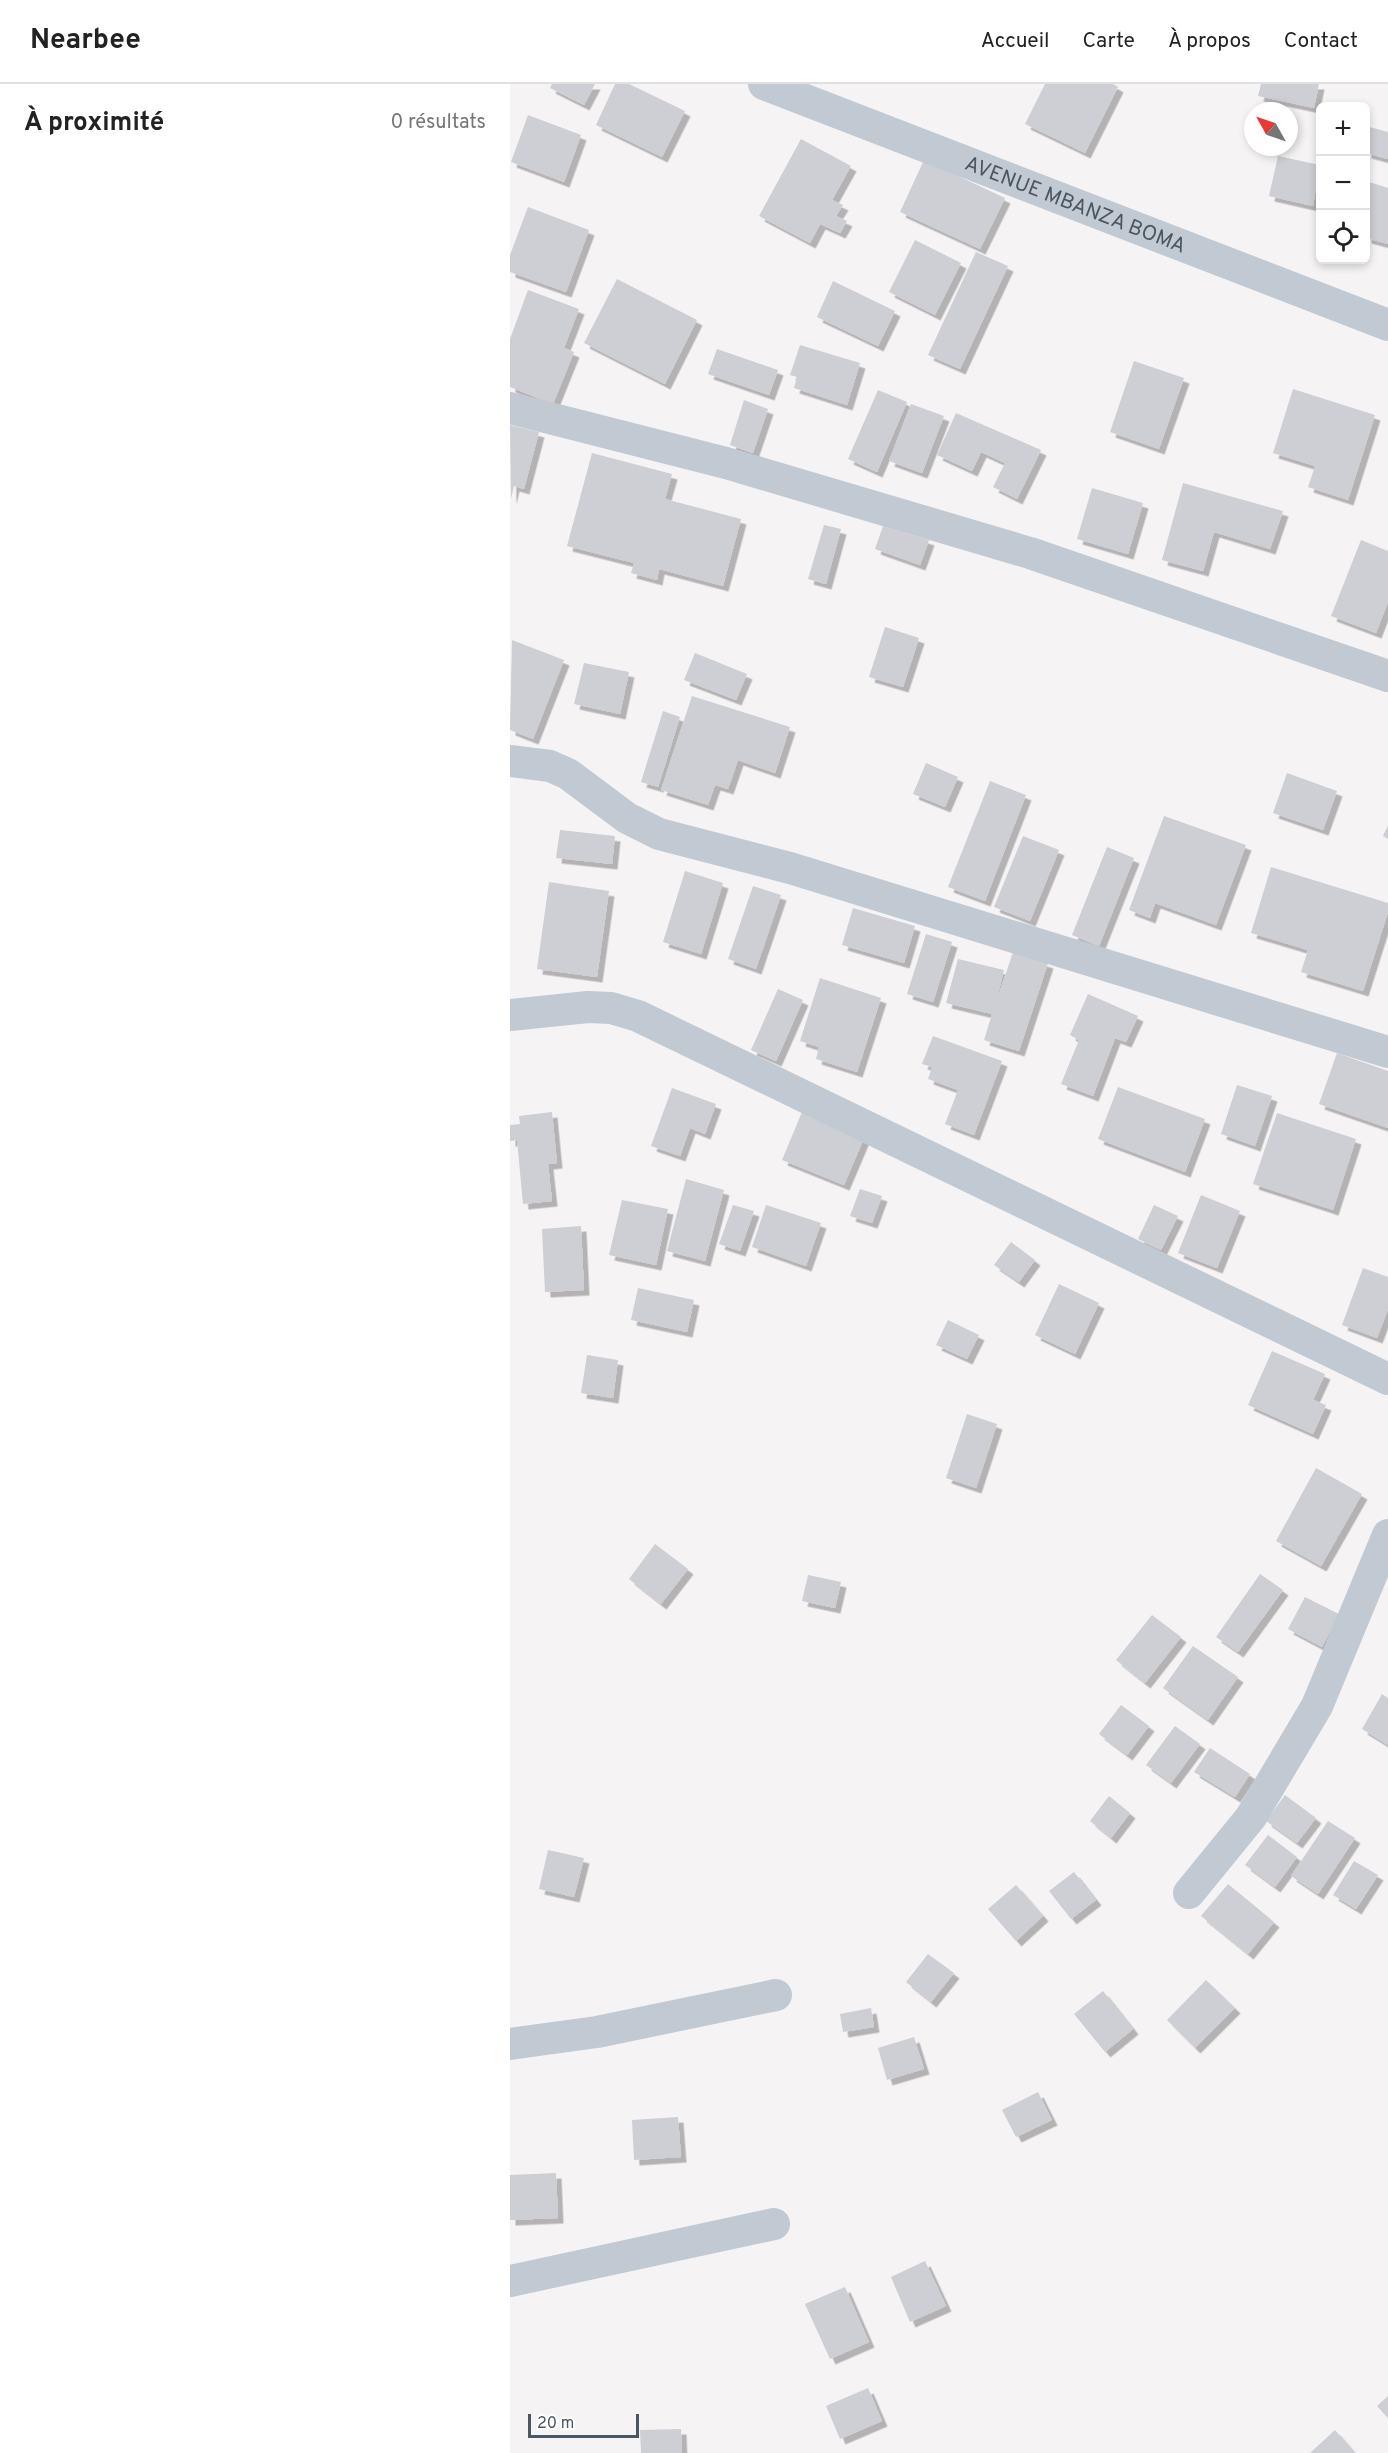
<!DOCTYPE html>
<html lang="fr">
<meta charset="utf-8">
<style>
:root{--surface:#fff;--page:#f6f6f6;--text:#222;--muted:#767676;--line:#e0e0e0}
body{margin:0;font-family:Overpass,sans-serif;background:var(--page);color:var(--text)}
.controls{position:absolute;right:18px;top:18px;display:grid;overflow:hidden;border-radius:9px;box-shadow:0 3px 9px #0003}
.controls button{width:54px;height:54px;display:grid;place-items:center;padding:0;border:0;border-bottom:2px solid var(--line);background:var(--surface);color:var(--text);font:30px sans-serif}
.compass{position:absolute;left:734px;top:18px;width:54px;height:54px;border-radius:50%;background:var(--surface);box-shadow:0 3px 9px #0003;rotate:310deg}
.scale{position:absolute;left:18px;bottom:15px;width:111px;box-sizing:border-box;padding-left:6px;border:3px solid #4a5661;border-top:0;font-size:16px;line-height:21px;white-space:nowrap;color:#4a5661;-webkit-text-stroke:4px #fff;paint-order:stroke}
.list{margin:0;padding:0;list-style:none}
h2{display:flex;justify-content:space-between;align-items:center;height:78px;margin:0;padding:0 24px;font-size:26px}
h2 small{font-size:20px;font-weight:400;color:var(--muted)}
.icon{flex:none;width:33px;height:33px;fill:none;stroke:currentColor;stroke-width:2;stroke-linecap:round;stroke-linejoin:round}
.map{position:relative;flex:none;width:878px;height:2369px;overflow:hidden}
header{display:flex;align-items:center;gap:36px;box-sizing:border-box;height:84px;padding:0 30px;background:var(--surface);border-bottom:2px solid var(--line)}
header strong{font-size:28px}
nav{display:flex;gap:33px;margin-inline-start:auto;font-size:21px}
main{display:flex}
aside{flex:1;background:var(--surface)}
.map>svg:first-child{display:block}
.building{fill:#cdcfd5;filter:url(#shadow)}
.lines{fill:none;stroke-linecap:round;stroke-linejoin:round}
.minor{stroke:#c1cad2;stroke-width:32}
.labels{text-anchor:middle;stroke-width:4.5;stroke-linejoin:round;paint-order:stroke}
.street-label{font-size:21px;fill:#4a5661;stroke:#fff}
</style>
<header>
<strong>Nearbee</strong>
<nav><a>Accueil</a><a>Carte</a><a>À propos</a><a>Contact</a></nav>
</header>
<main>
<aside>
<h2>À proximité<small>0 résultats</small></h2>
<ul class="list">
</ul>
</aside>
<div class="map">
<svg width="878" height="2369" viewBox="0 0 878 2369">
<defs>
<filter id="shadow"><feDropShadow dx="5.5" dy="5.5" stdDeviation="0" flood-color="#0004"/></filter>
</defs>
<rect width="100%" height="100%" fill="#f5f3f3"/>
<path class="building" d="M 42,0 L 85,0 L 74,21 L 40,4 Z
M 105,0 L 119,0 L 175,27 L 152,73 L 86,41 Z
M 535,0 L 603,0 L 608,3 L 575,69 L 515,40 Z
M 751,0 L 809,0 L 804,24 L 748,12 Z
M 18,31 L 71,51 L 54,98 L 1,78 Z
M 856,42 L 878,48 L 878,75 L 856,69 Z
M 291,55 L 341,82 L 322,116 L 333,121 L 326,132 L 337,137 L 330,149 L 310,140 L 300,159 L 249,132 Z
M 768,72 L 810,81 L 803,122 L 759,112 Z
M 414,76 L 495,114 L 470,165 L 390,128 Z
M 856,97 L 878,104 L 878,160 L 856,154 Z
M 18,123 L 79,146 L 56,208 L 0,188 L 0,171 Z
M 405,156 L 451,179 L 425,231 L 379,208 Z
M 466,168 L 498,182 L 450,285 L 418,271 Z
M 107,195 L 187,236 L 155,300 L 74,259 Z
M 323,197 L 385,227 L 368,262 L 307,233 Z
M 18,206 L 69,225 L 54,264 L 64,268 L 43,320 L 0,303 L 0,255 Z
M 290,261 L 350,279 L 337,321 L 284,304 L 287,293 L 280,291 Z
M 207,265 L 268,286 L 259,311 L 198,290 Z
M 624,277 L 674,294 L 649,365 L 600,348 Z
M 783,305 L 865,331 L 838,416 L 798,403 L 805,382 L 763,369 Z
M 368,306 L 397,318 L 367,388 L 338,375 Z
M 234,316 L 258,325 L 243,369 L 220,361 Z
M 401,320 L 434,332 L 412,389 L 379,377 Z
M 446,329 L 531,366 L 507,415 L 483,403 L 495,379 L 471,368 L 462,387 L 427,371 Z
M 0,341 L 29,348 L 14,405 L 4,402 L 1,415 Z
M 82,369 L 162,390 L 155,415 L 231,435 L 213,502 L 149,485 L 147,496 L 121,489 L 124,479 L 57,462 Z
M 673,399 L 773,427 L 760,465 L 704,448 L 693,487 L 652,476 Z
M 582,404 L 633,419 L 618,470 L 567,455 Z
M 314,441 L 331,445 L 316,500 L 298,495 Z
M 373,442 L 419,456 L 410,481 L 365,465 Z
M 851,456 L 878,467 L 878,518 L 866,549 L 821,532 Z
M 375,543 L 409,554 L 393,603 L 359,593 Z
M 2,556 L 54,576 L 23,655 L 0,646 Z
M 185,569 L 237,590 L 226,616 L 174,596 Z
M 74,579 L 119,588 L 110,630 L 64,620 Z
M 182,612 L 280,643 L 265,689 L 228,676 L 218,705 L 205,701 L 198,721 L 151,706 Z
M 153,627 L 170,633 L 148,703 L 131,698 Z
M 416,679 L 448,693 L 435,723 L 403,710 Z
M 777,689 L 827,707 L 813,746 L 763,729 Z
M 480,697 L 516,711 L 475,817 L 438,803 Z
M 654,732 L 736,761 L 706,841 L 645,819 L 640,834 L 619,826 Z
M 878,741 L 878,755 L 873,752 Z
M 50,746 L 105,752 L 102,780 L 46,774 Z
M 513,752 L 549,766 L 520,837 L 484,823 Z
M 597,763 L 624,774 L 589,862 L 562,851 Z
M 761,783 L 878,819 L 878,828 L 853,907 L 791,888 L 798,866 L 741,849 Z
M 175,787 L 213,799 L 191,870 L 153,858 Z
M 39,798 L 99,807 L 87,893 L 27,885 Z
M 243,802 L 271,811 L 246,885 L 218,875 Z
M 343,824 L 405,842 L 394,879 L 332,861 Z
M 416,850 L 442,858 L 423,918 L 397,910 Z
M 503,868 L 538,879 L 509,967 L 474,956 L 482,930 L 436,919 L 448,875 L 494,886 L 485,922 Z
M 310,894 L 371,914 L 347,988 L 306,975 L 309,963 L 290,957 Z
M 268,905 L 293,916 L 266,977 L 241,966 Z
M 578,910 L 628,932 L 616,958 L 605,954 L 583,1012 L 551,1000 L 569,956 L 560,951 Z
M 423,952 L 492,977 L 464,1051 L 435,1040 L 448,1006 L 418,995 L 422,983 L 412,980 Z
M 827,969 L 878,987 L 878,1044 L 809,1020 Z
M 727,1001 L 762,1012 L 745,1062 L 711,1050 Z
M 608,1003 L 695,1035 L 675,1088 L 588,1055 Z
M 162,1004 L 206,1020 L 195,1050 L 180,1044 L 170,1072 L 141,1062 Z
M 42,1028 L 47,1079 L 38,1080 L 42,1117 L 13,1120 L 7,1056 L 0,1057 L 0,1041 L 10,1040 L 9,1032 Z
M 292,1028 L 354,1054 L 334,1101 L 272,1076 Z
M 767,1029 L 846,1055 L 823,1126 L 743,1100 Z
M 176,1095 L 214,1106 L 195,1177 L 157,1167 Z
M 350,1105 L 372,1112 L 362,1139 L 340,1132 Z
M 691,1111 L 730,1127 L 707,1184 L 668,1169 Z
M 112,1116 L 158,1125 L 146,1181 L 99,1171 Z
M 223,1121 L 244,1127 L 230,1167 L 209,1160 Z
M 256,1121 L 311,1139 L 296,1182 L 242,1163 Z
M 644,1121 L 668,1132 L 651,1166 L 628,1155 Z
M 71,1142 L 74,1206 L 35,1208 L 32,1145 Z
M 501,1158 L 525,1176 L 509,1198 L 484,1181 Z
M 853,1184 L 878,1193 L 878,1225 L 867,1254 L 832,1241 Z
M 549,1200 L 589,1219 L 565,1270 L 525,1251 Z
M 128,1204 L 184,1216 L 177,1248 L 121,1236 Z
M 438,1236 L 469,1251 L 457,1275 L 426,1261 Z
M 762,1267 L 815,1290 L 803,1316 L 816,1321 L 803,1350 L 738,1321 Z
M 77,1271 L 108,1276 L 103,1314 L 71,1309 Z
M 457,1330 L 487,1340 L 466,1404 L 436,1394 Z
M 806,1384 L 852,1410 L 811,1482 L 766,1457 Z
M 145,1460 L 178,1485 L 151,1520 L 119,1495 Z
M 750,1490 L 773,1506 L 728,1568 L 706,1553 Z
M 298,1491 L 331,1498 L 325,1524 L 292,1517 Z
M 795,1513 L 829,1530 L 812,1563 L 778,1545 Z
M 642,1531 L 671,1553 L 635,1599 L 606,1576 Z
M 683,1562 L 728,1593 L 698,1636 L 653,1604 Z
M 872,1610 L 878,1614 L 878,1661 L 852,1645 Z
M 611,1621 L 639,1642 L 617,1671 L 589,1650 Z
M 665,1642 L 690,1660 L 661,1699 L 636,1681 Z
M 700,1664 L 740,1690 L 725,1713 L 684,1688 Z
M 775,1711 L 806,1734 L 787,1759 L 756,1737 Z
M 599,1712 L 620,1729 L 601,1754 L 580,1737 Z
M 818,1737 L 845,1754 L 808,1810 L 781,1792 Z
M 758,1751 L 787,1773 L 765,1803 L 735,1781 Z
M 38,1766 L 74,1774 L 64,1813 L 29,1805 Z
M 844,1777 L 868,1791 L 846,1825 L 823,1811 Z
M 564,1788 L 586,1816 L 561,1835 L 539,1807 Z
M 718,1800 L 764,1838 L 738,1870 L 691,1832 Z
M 506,1801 L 533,1832 L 506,1857 L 478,1825 Z
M 418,1870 L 444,1889 L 421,1918 L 396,1898 Z
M 696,1896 L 725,1924 L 685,1964 L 657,1936 Z
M 593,1907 L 623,1945 L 595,1968 L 564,1930 Z
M 361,1924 L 364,1943 L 333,1948 L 330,1930 Z
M 404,1953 L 414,1985 L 377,1996 L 368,1964 Z
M 528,2008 L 542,2036 L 506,2053 L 492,2026 Z
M 168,2033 L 171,2073 L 124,2076 L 122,2036 Z
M 46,2089 L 48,2134 L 0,2136 L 0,2091 Z
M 415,2177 L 436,2222 L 400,2238 L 381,2193 Z
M 335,2203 L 359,2258 L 320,2275 L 295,2220 Z
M 358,2304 L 372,2337 L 330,2355 L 316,2322 Z
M 878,2312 L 878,2334 L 867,2322 Z
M 171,2345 L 172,2369 L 131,2369 L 130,2346 Z
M 825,2346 L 845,2369 L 800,2369 Z"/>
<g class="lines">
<g class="minor">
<path id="s1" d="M 254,0 L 878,241"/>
<path d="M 0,324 L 216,379 L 520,469 L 878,592"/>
<path d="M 0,677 L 40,682 L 58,690 L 117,734 L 149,750 L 280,784 L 878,968"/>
<path d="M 0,931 L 78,923 L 101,924 L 128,932 L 878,1295"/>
<path d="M 679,1809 L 741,1733 L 807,1622 L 878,1451"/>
<path d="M 0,1960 L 87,1948 L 266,1911"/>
<path d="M 0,2197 L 264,2140"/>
</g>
</g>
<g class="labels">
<g class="street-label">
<text dy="7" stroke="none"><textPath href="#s1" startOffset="334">AVENUE MBANZA BOMA</textPath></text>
</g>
</g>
</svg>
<div class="controls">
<button>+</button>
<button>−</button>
<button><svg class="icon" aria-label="locate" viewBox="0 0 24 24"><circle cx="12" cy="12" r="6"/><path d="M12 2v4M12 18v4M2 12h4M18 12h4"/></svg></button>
</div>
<svg class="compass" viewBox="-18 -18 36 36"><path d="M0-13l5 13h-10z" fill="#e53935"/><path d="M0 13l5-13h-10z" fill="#767676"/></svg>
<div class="scale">20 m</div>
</div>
</main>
